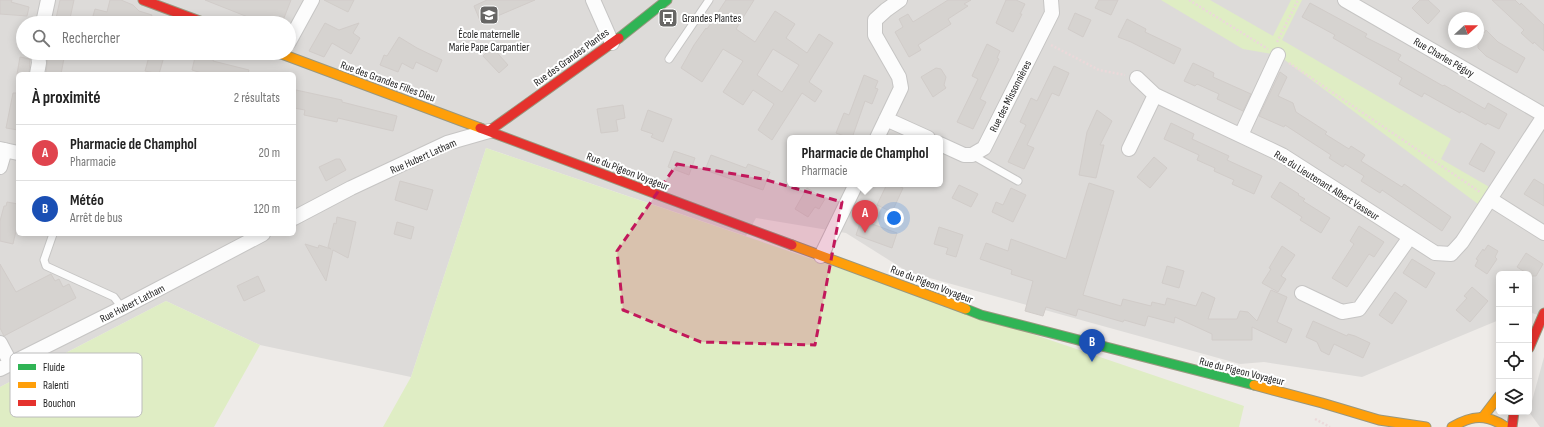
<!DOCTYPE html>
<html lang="fr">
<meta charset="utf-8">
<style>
:root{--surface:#fff;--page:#f2f2f2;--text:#222;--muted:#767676;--line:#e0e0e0;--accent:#0f766e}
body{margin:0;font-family:"Sofia Sans Condensed",sans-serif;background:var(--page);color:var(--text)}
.controls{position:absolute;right:12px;bottom:12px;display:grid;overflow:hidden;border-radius:6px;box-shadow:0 2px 10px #0003}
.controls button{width:36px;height:36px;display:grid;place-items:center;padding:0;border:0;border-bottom:1px solid var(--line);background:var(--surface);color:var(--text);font:20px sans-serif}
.compass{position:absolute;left:1448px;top:12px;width:36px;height:36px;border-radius:50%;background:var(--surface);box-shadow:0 2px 10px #0003;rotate:69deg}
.you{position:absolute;left:894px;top:218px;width:14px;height:14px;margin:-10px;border:3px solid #fff;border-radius:50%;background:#1a73e8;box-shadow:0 0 0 6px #1a73e833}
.badge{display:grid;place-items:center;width:26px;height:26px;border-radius:50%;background:var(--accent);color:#fff;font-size:13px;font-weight:700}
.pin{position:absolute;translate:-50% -33px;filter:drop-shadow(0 1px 2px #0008)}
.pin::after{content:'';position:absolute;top:21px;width:14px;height:12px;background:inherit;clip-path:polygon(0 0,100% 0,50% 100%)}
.popup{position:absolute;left:787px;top:135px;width:156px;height:52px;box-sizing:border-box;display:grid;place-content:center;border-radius:6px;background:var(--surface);filter:drop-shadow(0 1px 3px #0005);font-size:13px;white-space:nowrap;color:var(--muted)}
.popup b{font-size:15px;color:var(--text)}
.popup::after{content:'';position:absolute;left:50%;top:100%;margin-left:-8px;border:8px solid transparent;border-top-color:var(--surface)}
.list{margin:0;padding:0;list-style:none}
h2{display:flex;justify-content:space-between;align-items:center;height:52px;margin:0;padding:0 16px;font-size:17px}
h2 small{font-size:13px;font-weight:400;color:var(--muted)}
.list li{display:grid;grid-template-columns:26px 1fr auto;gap:12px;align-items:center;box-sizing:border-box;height:56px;padding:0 16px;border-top:1px solid var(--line)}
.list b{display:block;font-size:15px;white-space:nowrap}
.list p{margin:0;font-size:13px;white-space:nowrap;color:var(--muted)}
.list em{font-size:13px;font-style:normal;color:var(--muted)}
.icon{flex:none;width:22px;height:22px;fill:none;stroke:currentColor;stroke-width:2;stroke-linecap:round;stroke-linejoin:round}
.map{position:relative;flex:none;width:1544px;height:427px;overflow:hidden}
.search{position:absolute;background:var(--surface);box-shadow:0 2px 10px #0003;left:16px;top:16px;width:280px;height:44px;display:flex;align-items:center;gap:10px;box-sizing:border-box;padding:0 14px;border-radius:22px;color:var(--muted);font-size:15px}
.panel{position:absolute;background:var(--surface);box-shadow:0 2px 10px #0003;left:16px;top:72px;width:280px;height:164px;border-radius:6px}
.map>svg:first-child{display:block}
.residential{fill:#dddbd9;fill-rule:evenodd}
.grass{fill:#dfedc4}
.building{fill:#d6d3d0;stroke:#d1ccc9;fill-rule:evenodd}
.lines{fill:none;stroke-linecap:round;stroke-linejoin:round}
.lane-casing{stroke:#c6c5c4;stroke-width:9}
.street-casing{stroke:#c6c5c4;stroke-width:16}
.fast-casing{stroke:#99977e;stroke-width:11}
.slow-casing{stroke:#99977e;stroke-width:11}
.jam-casing{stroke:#99977e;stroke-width:11}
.path{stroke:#ebd9da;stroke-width:2.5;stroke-dasharray:2 2;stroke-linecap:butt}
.lane{stroke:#fcfcfc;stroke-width:7}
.street{stroke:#fcfcfc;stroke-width:14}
.fast{stroke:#30b455;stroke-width:9}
.slow{stroke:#ff9f0a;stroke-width:9}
.jam{stroke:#e5322d;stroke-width:9}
.marked{fill:#c2185b;fill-opacity:0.2;stroke:#c2185b;stroke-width:3;stroke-dasharray:8 5;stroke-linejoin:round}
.labels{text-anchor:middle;stroke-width:4;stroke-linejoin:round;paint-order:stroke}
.poi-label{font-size:11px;fill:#1f1f1f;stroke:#fff;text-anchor:start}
.street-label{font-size:11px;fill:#1f1f1f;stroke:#fff}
.key{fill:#fff;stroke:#bcbcbc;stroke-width:1}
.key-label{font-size:11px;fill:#1f1f1f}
</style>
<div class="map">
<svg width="1544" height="427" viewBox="0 0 1544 427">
<rect width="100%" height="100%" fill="#eeebe8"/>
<path class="residential" d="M 0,0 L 1544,0 L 1544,317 L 1529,312 L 1529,274 L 1499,274 L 1499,320 L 1362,377 L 1264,362 L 1240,364 L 908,272 L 846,233 L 756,218 L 746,236 L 486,148 L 411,377 L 260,345 L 166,301 L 0,387 ZM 1454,18 L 1478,18 L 1478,42 L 1454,42 ZM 23,23 L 289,23 L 289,53 L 23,53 ZM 18,74 L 294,74 L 294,234 L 18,234 ZM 790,138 L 940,138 L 940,184 L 790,184 Z
M 1544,357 L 1544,427 L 1540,427 L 1529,412 Z"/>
<path class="grass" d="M 1161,0 L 1210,0 L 1273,36 L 1291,0 L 1302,0 L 1282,40 L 1451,139 L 1441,159 L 1491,188 L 1478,204 L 1278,55 L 1243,49 Z
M 486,148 L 1244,406 L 1239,427 L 383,427 L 411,377 Z
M 166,301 L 260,345 L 214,427 L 0,427 L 0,387 Z"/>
<path class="building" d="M 0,0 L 12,0 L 11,2 L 29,7 L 27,16 L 0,14 Z
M 60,0 L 74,0 L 69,23 L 55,23 Z
M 110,0 L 121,0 L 133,5 L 139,11 L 152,15 L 149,23 L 91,23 L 95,9 L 107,12 Z
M 205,0 L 291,0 L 282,23 L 263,23 Z
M 324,0 L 354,0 L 348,12 Z
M 487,0 L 535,0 L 481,23 L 474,6 Z
M 726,0 L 754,0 L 736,29 L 755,42 L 775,11 L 795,24 L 786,38 L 807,53 L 819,34 L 833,43 L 809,82 L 822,91 L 815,102 L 802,93 L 772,140 L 758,130 L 774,104 L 753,90 L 743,105 L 723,92 L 743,61 L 723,49 L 702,82 L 681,68 L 694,45 L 706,28 L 707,29 ZM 773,49 L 799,65 L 782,92 L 757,75 Z
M 948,0 L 971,0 L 964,4 L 968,6 L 948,19 L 951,24 L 918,45 L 921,50 L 909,57 L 895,32 L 903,27 L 899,19 L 908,14 L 913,22 Z
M 1006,0 L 1016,0 L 1025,4 L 1020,14 L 1022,14 L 1013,32 L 996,23 Z
M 1099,0 L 1118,0 L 1111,15 L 1095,8 Z
M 1420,0 L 1428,0 L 1440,11 L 1428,24 L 1412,8 Z
M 1492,0 L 1515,0 L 1520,5 L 1521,3 L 1544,25 L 1544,51 L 1534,42 L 1533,44 L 1521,33 L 1524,30 Z
M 1310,3 L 1367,34 L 1365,37 L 1401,55 L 1398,60 L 1443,86 L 1444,85 L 1485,109 L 1488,103 L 1507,114 L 1499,129 L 1487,123 L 1486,125 L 1461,111 L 1460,113 L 1424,93 L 1422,97 L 1399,84 L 1402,78 L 1333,38 L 1335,35 L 1302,17 Z
M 1075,13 L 1091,20 L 1083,37 L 1068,29 Z
M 1127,19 L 1146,29 L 1145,32 L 1181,49 L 1174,64 L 1131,42 L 1118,37 Z
M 325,23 L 339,30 L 359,23 L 353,33 L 360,38 L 351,54 L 332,43 L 324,57 L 309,51 Z
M 1478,27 L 1484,33 L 1486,30 L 1498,42 L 1525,58 L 1517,73 L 1486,56 L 1478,48 Z
M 399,37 L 417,48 L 442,60 L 437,72 L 416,62 L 413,69 L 402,63 L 398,72 L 380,65 L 384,55 L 387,56 Z
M 987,44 L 1000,51 L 997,58 L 999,59 L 980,99 L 986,102 L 973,129 L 957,122 L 978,79 L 972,76 Z
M 492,47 L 508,65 L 499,73 L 483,56 Z
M 48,53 L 65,53 L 61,74 L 46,74 Z
M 150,53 L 165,53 L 159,74 L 145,71 Z
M 196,53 L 215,53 L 213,61 L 249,70 L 248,74 L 205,74 L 192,70 Z
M 20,57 L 30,59 L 29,74 L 17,74 Z
M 1193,63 L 1214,73 L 1213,77 L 1251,94 L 1243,111 L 1217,99 L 1219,94 L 1197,84 L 1195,86 L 1184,81 Z
M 1054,66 L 1069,73 L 1059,96 L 1052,93 L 1027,145 L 1034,148 L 1024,169 L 1008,162 L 1026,125 L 1020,122 L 1031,98 L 1037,101 Z
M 936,68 L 941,69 L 946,77 L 944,85 L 946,88 L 933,97 L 921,77 Z
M 1280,72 L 1287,77 L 1278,96 L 1293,103 L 1296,112 L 1327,132 L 1325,134 L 1349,149 L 1351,146 L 1365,155 L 1361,161 L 1402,187 L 1404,184 L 1451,217 L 1442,231 L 1382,190 L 1380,193 L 1361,181 L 1364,176 L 1345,164 L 1343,167 L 1329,158 L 1331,155 L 1285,125 L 1284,127 L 1259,116 Z
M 864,75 L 878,81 L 875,88 L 878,89 L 872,104 L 865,101 L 852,138 L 850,138 L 836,133 L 844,113 L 849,115 Z
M 296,90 L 342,100 L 342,102 L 397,116 L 393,131 L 338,118 L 337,122 L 304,115 L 305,110 L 294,108 Z
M 13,93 L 18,93 L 18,130 L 6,128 Z
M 623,105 L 625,118 L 616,120 L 618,131 L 601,133 L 597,109 Z
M 648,110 L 672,119 L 663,142 L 651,137 L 653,134 L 641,130 Z
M 1097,110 L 1112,121 L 1100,145 L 1104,145 L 1096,178 L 1079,175 L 1087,132 Z
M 1171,123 L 1194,134 L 1192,139 L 1229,156 L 1227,160 L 1262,176 L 1254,194 L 1232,184 L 1234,180 L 1214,171 L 1215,168 L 1197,160 L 1199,155 L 1164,139 Z
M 1481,143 L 1495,152 L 1484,172 L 1469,164 Z
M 674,151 L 695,158 L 689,175 L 668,167 Z
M 711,155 L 746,168 L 748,164 L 770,172 L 763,190 L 705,170 Z
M 1154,157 L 1167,168 L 1150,188 L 1137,177 Z
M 336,159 L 340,159 L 346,170 L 326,181 L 319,167 Z
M 1534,179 L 1544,185 L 1544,206 L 1524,194 Z
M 400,181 L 433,190 L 427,210 L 395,200 Z
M 1280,182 L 1299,194 L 1298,195 L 1305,199 L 1303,201 L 1330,218 L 1321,233 L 1300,220 L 1302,217 L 1271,197 Z
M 1089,183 L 1114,191 L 1083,295 L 1121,306 L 1123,299 L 1151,306 L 1152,302 L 1165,305 L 1167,298 L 1196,306 L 1202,292 L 1215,298 L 1208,319 L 1237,319 L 1240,311 L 1248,312 L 1257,321 L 1271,290 L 1287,297 L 1277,322 L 1292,329 L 1286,343 L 1252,327 L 1252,340 L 1212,340 L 1212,334 L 1175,317 L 1174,323 L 1148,316 L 1145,326 L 1124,320 L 1123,322 L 1078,309 L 1076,316 L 1046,307 L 1043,316 L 1025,311 L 1033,281 L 1011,274 L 1012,270 L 980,259 L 986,243 L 1008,251 L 1011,239 L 1066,259 Z
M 887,184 L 895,184 L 903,188 L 892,212 L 877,205 Z
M 959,185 L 978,194 L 971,207 L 952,198 Z
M 807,188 L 825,199 L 819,209 L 815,207 L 808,217 L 795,209 Z
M 1011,188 L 1026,195 L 1013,222 L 992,212 L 996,202 L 1003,205 Z
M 7,202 L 18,204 L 18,222 L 13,244 L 0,241 L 0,221 L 4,206 L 6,206 Z
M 337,217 L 356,222 L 348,258 L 333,250 L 326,281 L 305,244 L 318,248 L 319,245 L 331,249 L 328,247 L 334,223 L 336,224 Z
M 861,220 L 897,233 L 892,248 L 856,235 Z
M 397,222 L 414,227 L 411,239 L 394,234 Z
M 1359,226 L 1384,242 L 1374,257 L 1369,254 L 1347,287 L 1332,278 L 1354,244 L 1350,241 Z
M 939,227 L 963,235 L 956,257 L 946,254 L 948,248 L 934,244 Z
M 1488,245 L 1498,251 L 1495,257 L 1497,259 L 1487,274 L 1475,266 L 1478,260 L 1476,259 L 1483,249 L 1484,251 Z
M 1282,246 L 1295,255 L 1281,276 L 1286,279 L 1278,292 L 1262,283 L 1271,269 L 1269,268 Z
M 1526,253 L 1543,264 L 1536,276 L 1531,276 L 1517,267 Z
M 1412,259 L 1435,273 L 1426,288 L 1403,273 Z
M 0,264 L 16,292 L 51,274 L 55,281 L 59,279 L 63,287 L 69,284 L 76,298 L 4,336 L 0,328 Z
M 1167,266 L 1184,271 L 1179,288 L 1162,283 Z
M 258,276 L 265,291 L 244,301 L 237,286 Z
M 1472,287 L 1488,301 L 1470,322 L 1456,310 L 1467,298 L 1464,296 Z
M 1395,292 L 1407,301 L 1392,324 L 1379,315 Z
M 1313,321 L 1347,336 L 1348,334 L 1355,336 L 1370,343 L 1363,358 L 1334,344 L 1329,355 L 1321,351 L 1317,342 L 1306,337 Z"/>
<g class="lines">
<defs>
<path id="lane" d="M 669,59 L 709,0
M 972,155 L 1018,181
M 53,234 L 44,260 L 46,266 L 114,297 L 122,308"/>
<path id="street" d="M 593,0 L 612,43
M 1345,0 L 1544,115
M 43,23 L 48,0
M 289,42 L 312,0
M 37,74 L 39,63 L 38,53
M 1137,78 L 1155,95 L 1282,155 L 1435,253 L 1451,254 L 1462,242 L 1490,199
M 1544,116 L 1490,199 L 1544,233
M 886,119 L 928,138
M 1241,135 L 1278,55
M 877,138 L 901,88 L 899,77 L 875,35 L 875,20 L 886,10 L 900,0
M 940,144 L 964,155 L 972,155 L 984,148 L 1052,13 L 1051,0
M 0,149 L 18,153
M 1129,149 L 1155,95
M 0,167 L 5,150
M 294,218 L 351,188 L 447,143 L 489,131
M 821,256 L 856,184
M 1302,293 L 1342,312 L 1359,309 L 1410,237
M 0,343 L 11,364
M 0,369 L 122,308 L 263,234"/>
<path id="fast" d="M 619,38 L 667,0
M 966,309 L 981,315 L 1254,385"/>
<path id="slow" d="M 279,53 L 480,128
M 792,245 L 966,309
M 1254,385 L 1322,403 L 1379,420 L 1426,427
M 1483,417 L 1499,396
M 1452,427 C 1472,415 1486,414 1506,427"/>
<path id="jam" d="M 143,0 L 205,23
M 480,128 L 792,245
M 489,131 L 619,38
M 1529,348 L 1544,313
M 1512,427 L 1514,412"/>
</defs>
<use href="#lane" class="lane-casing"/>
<use href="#street" class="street-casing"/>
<use href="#fast" class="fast-casing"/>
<use href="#slow" class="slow-casing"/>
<use href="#jam" class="jam-casing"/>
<path class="path" d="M 1189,0 L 1268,49
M 1277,42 L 1298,0
M 1051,45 L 1099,70 L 1125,75
M 1289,63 L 1480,192
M 1315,419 L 1330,427"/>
<use href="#lane" class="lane"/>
<use href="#street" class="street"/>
<use href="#fast" class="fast"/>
<use href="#slow" class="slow"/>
<use href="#jam" class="jam"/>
</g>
<path class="marked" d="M 677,164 L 763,179 L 842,202 L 815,345 L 701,342 L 623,310 L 617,251 Z"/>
<defs>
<symbol id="school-square" viewBox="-11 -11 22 22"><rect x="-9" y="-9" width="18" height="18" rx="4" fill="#676665" stroke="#fff"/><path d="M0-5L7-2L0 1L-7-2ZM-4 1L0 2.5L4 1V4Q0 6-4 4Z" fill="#fff"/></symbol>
<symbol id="bus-square" viewBox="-11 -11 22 22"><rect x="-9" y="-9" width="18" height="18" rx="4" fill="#676665" stroke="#fff"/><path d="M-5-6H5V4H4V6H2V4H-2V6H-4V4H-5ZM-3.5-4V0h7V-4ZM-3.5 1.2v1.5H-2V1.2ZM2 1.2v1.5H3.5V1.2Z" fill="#fff"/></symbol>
</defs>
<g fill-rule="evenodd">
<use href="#school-square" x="478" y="4" width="22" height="22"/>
<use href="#bus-square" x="657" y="7" width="22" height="22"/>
</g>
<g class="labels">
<g class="poi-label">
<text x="682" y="22">Grandes Plantes</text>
<text x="489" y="38" text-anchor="middle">École maternelle<tspan x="489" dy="13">Marie Pape Carpantier</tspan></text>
</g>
<g class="street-label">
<text transform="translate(571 57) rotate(-36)" y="4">Rue des Grandes Plantes</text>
<text transform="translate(1444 57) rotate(30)" y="4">Rue Charles Péguy</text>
<text transform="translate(388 81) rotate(20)" y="4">Rue des Grandes Filles Dieu</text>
<text transform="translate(1010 96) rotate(-63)" y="4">Rue des Missonnières</text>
<text transform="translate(423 156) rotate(-24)" y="4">Rue Hubert Latham</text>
<text transform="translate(628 171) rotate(21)" y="4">Rue du Pigeon Voyageur</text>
<text transform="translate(1327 185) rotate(32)" y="4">Rue du Lieutenant Albert Vasseur</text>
<text transform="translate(932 284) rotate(21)" y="4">Rue du Pigeon Voyageur</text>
<text transform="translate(132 303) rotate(-27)" y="4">Rue Hubert Latham</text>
<text transform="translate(1242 371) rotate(14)" y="4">Rue du Pigeon Voyageur</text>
</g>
</g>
<rect x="10" y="353" width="132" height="64" rx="6" class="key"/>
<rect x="18" y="364" width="18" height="6" fill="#30b455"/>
<rect x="18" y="382" width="18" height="6" fill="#ff9f0a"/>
<rect x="18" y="400" width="18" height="6" fill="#e5322d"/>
<g class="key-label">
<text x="43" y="371">Fluide</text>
<text x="43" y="389">Ralenti</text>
<text x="43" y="407">Bouchon</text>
</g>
</svg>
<div class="controls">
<button>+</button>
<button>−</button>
<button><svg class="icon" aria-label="locate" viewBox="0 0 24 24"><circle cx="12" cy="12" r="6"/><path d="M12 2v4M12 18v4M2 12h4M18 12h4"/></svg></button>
<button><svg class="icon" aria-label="layers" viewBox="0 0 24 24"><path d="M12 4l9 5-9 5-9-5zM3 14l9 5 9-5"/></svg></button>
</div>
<svg class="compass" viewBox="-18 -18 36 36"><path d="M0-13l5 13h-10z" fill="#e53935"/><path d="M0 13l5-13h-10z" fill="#767676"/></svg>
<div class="you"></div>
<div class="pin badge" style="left:865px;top:233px;background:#e0444e">A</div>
<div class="popup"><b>Pharmacie de Champhol</b>Pharmacie</div>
<div class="pin badge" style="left:1092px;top:362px;background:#1a4fb4">B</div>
<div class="search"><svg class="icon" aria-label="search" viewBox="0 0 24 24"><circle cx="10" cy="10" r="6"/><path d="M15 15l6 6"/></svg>Rechercher</div>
<section class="panel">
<h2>À proximité<small>2 résultats</small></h2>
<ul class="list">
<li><span class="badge" style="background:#e0444e">A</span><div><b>Pharmacie de Champhol</b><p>Pharmacie</p></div><em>20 m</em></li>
<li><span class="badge" style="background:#1a4fb4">B</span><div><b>Météo</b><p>Arrêt de bus</p></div><em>120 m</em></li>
</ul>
</section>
</div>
